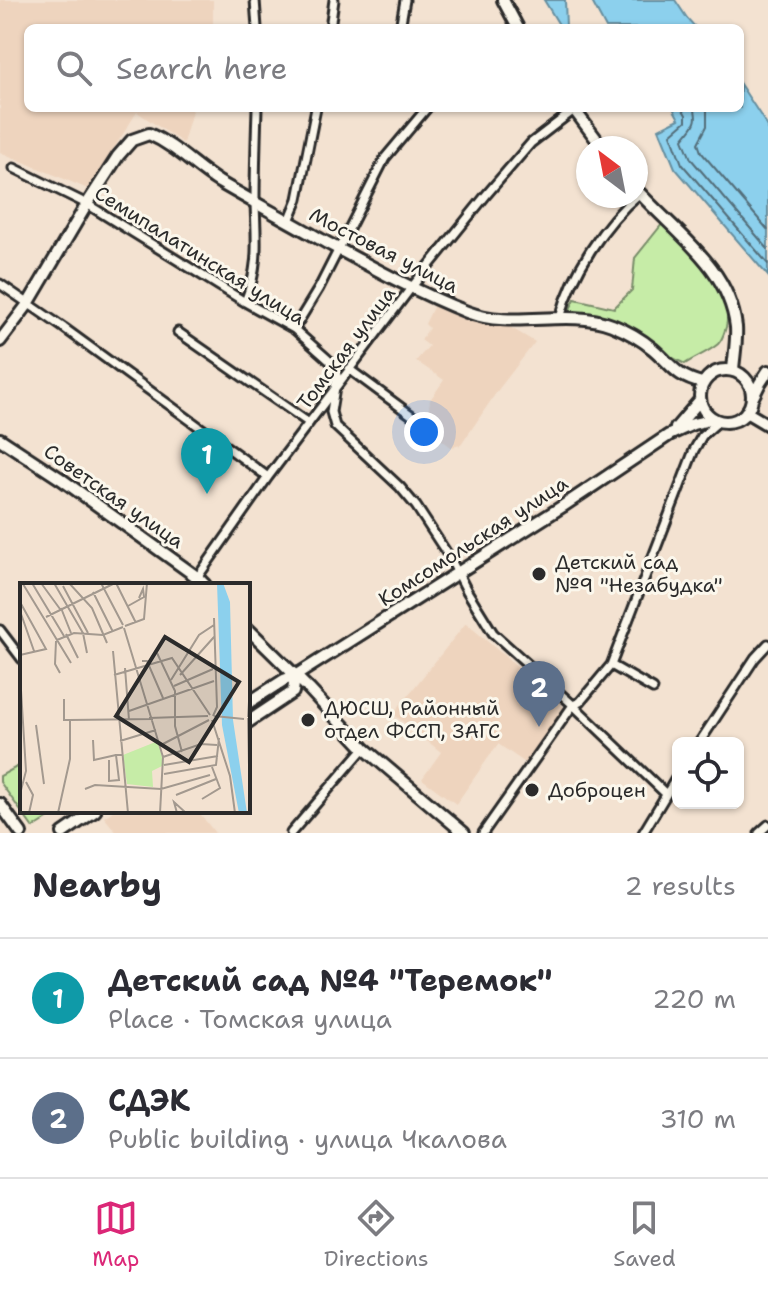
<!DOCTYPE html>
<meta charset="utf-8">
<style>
:root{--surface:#fff;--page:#f2f2f3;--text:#2b2b33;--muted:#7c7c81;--line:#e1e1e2;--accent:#db2777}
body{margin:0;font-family:"Shantell Sans",sans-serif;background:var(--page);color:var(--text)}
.controls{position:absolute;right:24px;bottom:24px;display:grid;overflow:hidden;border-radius:12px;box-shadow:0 2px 6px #0004}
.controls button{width:72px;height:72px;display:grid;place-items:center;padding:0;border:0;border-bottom:2px solid var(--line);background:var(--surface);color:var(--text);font:40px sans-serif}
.compass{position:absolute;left:576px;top:136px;width:72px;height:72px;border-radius:50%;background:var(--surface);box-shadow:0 2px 6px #0004;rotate:328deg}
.you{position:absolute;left:424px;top:432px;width:28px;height:28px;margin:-20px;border:6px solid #fff;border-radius:50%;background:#1a73e8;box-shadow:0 0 0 12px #1a73e833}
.badge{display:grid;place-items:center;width:52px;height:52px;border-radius:50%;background:var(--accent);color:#fff;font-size:26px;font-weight:700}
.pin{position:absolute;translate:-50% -66px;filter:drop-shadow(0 2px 4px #0008)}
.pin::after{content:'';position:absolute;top:42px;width:28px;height:24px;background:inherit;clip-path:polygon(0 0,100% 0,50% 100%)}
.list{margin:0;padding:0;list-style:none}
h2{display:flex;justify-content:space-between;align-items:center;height:104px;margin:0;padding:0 32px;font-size:34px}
h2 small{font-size:26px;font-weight:400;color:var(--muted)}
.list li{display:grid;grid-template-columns:52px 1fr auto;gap:24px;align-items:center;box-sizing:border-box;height:120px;padding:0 32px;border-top:2px solid var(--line)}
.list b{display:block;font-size:30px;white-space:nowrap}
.list p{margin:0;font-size:26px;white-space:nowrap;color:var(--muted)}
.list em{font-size:26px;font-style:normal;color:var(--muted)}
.icon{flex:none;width:44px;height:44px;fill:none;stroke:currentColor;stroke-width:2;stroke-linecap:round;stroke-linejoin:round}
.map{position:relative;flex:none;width:768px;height:833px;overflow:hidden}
.search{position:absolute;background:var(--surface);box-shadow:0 2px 6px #0004;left:24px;right:24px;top:24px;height:88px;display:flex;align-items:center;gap:20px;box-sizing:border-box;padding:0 28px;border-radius:12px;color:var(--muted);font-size:30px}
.sheet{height:344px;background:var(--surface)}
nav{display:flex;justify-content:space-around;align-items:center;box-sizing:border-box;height:112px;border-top:2px solid var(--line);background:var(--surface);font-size:22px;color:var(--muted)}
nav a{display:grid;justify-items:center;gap:4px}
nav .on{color:var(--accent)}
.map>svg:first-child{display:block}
.built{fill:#eed4be}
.green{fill:#c6eca7;stroke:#788c69;stroke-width:2}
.water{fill:#8cd0ed;stroke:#658e9f;stroke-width:2}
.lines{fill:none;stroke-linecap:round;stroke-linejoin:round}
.shore{stroke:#526d79;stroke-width:2}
.street-casing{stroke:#2b2b2b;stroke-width:13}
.secondary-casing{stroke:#2b2b2b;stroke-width:16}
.street{stroke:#fbf7ec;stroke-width:7}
.secondary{stroke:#fbf7ec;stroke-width:10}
.poi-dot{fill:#2b2b2b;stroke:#fbf7ec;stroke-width:3}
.labels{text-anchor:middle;stroke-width:6;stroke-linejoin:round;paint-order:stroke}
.street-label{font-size:20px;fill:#2b2b2b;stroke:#fbf7ec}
.poi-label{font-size:20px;fill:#2b2b2b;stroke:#fbf7ec;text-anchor:start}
.inset-road{fill:none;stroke:#a3998f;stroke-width:2}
.view{fill:#2b2b2b;fill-opacity:0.15;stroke:#2b2b2b;stroke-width:4}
.inset-edge{fill:none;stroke:#2b2b2b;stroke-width:4}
</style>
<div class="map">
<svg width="768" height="833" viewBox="0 0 768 833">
<rect width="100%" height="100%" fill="#f3e2d1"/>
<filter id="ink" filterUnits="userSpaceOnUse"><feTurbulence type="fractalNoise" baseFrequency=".0125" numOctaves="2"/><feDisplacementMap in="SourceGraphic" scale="16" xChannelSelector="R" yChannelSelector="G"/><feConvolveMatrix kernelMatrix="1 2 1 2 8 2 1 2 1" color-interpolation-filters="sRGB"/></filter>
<g filter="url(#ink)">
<path class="built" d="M 0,0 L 213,0 L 213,28 L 28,28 L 28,108 L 193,108 L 183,143 L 137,112 L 88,189 L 0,152 Z
M 441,304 L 484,321 L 508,326 L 535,342 L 498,390 L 461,445 L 451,447 L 426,428 L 430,400 L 444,380 L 416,361 L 429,346 L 421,340 L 429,328 L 425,324 L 434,305 Z
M 466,623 L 566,709 L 527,764 L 498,744 L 456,804 L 422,779 L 441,752 L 393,714 Z
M 113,811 L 198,811 L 215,833 L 117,833 L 104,817 Z"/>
<path class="green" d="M 663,223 C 687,247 735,289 726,327 C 724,333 723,339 718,344 C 709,352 695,357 685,364 L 667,355 L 611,320 L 568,313 L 575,299 L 614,308 L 632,290 L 635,258 Z
M 22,764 L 22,811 L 60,811 L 33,828 L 0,782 L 0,776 Z"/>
<path class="water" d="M 544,0 L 565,0 L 566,28 L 561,28 Z
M 591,0 L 675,0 L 687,18 L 696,28 L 606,28 Z
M 740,84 L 768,127 L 768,276 L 675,168 L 659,129 L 679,119 L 673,108 L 740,108 Z"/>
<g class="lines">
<path class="shore" d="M 682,108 L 686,115 L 686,121 L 671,134 L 682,164 L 768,264
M 694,108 C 700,123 691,128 683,139 L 691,159 L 768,249
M 707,108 L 707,126 L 698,143 L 701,152 L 768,230"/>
<defs>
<path id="street" d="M 255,0 L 257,28
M 330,28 L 334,0
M 400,28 L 405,0
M 14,168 L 87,204 L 245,302 L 294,329 L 331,362 L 337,375 L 331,412 L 335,426 L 400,487 L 416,506 L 450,558 L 467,591 L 493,633 L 573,705 L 666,794
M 289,221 L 298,199 L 316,108
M 0,284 L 64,328 L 268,477
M 245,302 C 260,265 256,240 255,203 C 255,171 256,139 257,108
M 560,318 C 572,273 604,223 640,193
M 294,329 L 319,288 L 385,158 L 427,108
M 178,332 L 309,423
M 349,369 L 422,423
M 192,585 L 268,477 L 411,288 L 487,194 L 531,143 L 574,110
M 0,630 L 22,659
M 611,665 L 653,689
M 699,743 L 755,658 L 768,644
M 291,833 L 364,748
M 483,833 L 573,705 L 580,702 L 611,665 L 694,450 L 702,436 L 719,421
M 643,833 L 678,775
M 759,833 L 768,825"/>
<path id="secondary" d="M 503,0 L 518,28
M 573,108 L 603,148
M 636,189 C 673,231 729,266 736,327 C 737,341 734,356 733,370
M 0,341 L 28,304 L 87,204 L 118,156 L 132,140 L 149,134 C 176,146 195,167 219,182 C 253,202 287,220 320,239 C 368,265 416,292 467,312 C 514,330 565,308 612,325 C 627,331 641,339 653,349 C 673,366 675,376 702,383
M700 396a26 26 0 1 1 52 0a26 26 0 1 1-52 0Z
M 753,397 L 760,383 L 768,371
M 746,412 L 768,425
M 676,428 L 700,400
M 0,439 L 61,479 L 197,577 L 205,585
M 248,629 L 309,689 L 364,748 L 464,833
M 248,703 L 284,680 L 295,676 L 563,506 L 669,435 L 693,424 L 714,419
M 248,722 L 293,692 L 295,676
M 0,804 L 21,833
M 63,833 L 95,811"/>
</defs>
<use href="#street" class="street-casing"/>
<use href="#secondary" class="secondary-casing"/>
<use href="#street" class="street"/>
<use href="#secondary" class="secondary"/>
</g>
</g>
<g class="poi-dot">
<circle cx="539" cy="574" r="8"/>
<circle cx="308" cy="720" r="8"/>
<circle cx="532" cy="790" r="8"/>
</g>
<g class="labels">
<g class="street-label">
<text transform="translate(384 250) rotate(27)" y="7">Мостовая улица</text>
<text transform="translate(200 255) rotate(32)" y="7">Семипалатинская улица</text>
<text transform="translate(346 348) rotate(-53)" y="7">Томская улица</text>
<text transform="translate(114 496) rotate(35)" y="7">Советская улица</text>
<text transform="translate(473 541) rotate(-33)" y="7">Комсомольская улица</text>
</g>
<g class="poi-label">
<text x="555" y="569">Детский сад<tspan x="555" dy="23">№9 "Незабудка"</tspan></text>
<text x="324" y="715">ДЮСШ, Районный<tspan x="324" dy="23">отдел ФССП, ЗАГС</tspan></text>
<text x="548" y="797">Доброцен</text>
</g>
</g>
<g transform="translate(20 583)">
<rect width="230" height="230" fill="#f3e2d1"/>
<path d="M 138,158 L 144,182 L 132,188 L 133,204 L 107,201 L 103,172 Z" fill="#c6eca7"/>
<path d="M 197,0 L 203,0 L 210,19 L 213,137 L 227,230 L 219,230 L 202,142 Z" fill="#8cd0ed"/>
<path class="inset-road" d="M 12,0 L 44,53M 21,0 L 40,26M 34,0 L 63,50 L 67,70M 49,0 L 72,25 L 87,60M 81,0 L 103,42M 96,0 L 116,40M 3,1 L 51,80M 43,3 L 68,50M 73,9 L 93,49M 0,19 L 26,66 L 0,72M 108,23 L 124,14 L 123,6 L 119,15M 41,25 L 51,50M 0,28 L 14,68M 26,34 L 95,0M 105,43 L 124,36 L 127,0M 104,45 L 143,174 L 140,230M 46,51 L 58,75M 37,57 L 54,50 L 83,52 L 103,44M 36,58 L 35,81 L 40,90M 93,68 L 108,230M 137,70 L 155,108 L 155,143 L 162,169M 122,78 L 127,78 L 143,115M 105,85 L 109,137M 0,91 L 6,188 L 0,211M 94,92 L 152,75 L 190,132M 160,92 L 194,54M 151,97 L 179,52 L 194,42M 154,103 L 193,86M 44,116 L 44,137 L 50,137M 109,128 L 194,98M 193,133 L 197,124 L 194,35M 194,133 L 224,136M 228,134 L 230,103M 129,135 L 188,133M 228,135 L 230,230M 192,137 L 210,193 L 215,230M 16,142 L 24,201M 73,157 L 74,177 L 96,172M 100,158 L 136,147M 141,162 L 189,137M 143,174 L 181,161 L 197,162M 89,177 L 89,198 L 99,197 L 96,172 L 102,172M 144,182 L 198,173M 144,191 L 196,182 L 199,155M 6,199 L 13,212 L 9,230M 65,206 L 75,202 L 141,206 L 190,192M 156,212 L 196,196M 182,216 L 200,205 L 192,184M 38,230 L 50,176 L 50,137 L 133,136M 61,230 L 86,230M 157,230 L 154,219 L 166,230"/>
<path class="view" d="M 145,54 L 219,99 L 169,179 L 96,133 Z"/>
<rect width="230" height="230" class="inset-edge"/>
</g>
</svg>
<div class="controls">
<button><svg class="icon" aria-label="locate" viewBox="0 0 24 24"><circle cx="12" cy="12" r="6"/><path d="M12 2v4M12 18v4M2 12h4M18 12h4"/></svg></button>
</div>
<svg class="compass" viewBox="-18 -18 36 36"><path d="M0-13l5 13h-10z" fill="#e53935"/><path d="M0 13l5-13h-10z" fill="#7c7c81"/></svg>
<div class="you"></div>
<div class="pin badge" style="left:207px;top:494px;background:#0f9aa8">1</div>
<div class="pin badge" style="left:539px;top:727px;background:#5c6f8a">2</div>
<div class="search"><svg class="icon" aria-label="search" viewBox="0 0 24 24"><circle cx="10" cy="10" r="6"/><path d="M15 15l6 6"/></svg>Search here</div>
</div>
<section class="sheet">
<h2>Nearby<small>2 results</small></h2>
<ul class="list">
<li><span class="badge" style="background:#0f9aa8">1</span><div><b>Детский сад №4 &quot;Теремок&quot;</b><p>Place · Томская улица</p></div><em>220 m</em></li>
<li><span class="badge" style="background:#5c6f8a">2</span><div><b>СДЭК</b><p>Public building · улица Чкалова</p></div><em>310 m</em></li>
</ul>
</section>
<nav>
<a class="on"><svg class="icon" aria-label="map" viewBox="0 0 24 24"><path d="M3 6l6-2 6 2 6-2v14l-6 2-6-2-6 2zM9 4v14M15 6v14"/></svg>Map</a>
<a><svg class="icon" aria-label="directions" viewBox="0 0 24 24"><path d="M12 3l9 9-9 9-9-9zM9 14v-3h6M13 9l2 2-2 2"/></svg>Directions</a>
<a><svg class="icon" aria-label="saved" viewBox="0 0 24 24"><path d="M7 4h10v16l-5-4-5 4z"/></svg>Saved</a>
</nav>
